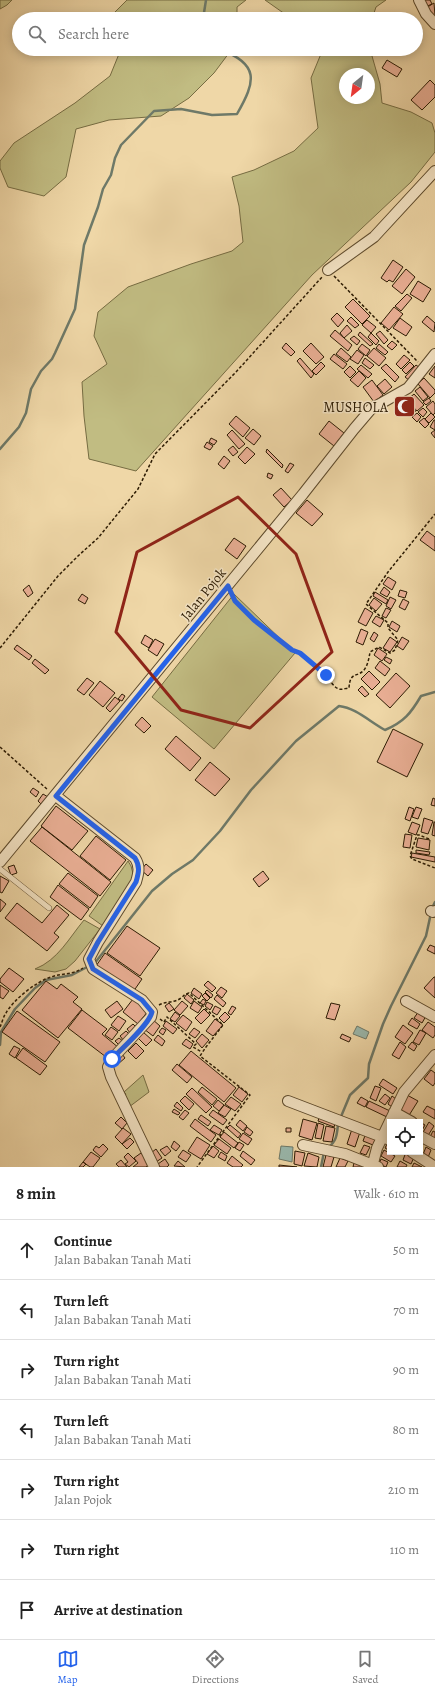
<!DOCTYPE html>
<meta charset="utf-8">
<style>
:root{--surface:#fff;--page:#f2f2f2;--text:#222;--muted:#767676;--line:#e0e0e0;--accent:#2563eb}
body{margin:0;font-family:Alegreya,serif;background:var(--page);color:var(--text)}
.controls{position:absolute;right:12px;bottom:12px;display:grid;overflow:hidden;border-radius:0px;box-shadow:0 2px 10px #0003}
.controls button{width:36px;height:36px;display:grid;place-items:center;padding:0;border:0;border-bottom:1px solid var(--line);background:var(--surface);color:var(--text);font:20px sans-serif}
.compass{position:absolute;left:339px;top:68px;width:36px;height:36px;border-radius:50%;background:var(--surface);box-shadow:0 2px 10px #0003;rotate:209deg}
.stop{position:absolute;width:12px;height:12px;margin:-9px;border:3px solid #2563eb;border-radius:50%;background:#fff}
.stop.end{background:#2563eb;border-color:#fff;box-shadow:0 1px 4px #0008}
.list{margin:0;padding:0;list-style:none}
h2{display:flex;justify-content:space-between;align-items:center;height:52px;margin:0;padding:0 16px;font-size:17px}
h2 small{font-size:13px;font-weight:400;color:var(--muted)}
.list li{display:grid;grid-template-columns:26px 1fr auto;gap:12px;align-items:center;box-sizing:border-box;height:60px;padding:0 16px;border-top:1px solid var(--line)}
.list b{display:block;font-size:15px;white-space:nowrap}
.list p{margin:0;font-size:13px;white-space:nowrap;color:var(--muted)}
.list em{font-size:13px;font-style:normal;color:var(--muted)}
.icon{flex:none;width:22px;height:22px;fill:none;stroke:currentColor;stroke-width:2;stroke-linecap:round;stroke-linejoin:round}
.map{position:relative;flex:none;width:435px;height:1167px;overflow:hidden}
.search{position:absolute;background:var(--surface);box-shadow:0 2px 10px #0003;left:12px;right:12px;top:12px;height:44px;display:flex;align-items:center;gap:10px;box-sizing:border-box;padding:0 14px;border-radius:22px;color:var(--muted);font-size:15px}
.sheet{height:472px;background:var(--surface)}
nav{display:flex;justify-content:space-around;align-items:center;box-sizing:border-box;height:56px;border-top:1px solid var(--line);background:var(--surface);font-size:11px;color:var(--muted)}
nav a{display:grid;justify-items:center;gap:2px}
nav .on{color:var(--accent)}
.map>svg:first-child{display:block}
.green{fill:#c1bc82;stroke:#766c42;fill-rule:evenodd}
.water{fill:#9ab8ac;stroke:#6e7968}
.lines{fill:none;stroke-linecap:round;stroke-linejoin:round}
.stream{stroke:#6e7968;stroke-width:2.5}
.building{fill:#eaaf95;stroke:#2c1b03}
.lane-casing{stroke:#5d4a2c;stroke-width:6}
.street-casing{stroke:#5d4a2c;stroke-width:12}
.path{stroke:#2c1b03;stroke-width:1.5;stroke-dasharray:3 2;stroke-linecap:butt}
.lane{stroke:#f5e5c6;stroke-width:5}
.street{stroke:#f5e5c6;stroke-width:10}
.route{stroke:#2563eb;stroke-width:5}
.marked{fill:none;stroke:#8f2418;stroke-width:3;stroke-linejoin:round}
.labels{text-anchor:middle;stroke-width:3;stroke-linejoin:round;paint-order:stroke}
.poi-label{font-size:14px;fill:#2c1b03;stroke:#f5e5c6;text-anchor:end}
.street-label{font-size:14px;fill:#2c1b03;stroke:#f5e5c6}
</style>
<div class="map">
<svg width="435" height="1167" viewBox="0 0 435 1167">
<rect width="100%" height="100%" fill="#efd7a7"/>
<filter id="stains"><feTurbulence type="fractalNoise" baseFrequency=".005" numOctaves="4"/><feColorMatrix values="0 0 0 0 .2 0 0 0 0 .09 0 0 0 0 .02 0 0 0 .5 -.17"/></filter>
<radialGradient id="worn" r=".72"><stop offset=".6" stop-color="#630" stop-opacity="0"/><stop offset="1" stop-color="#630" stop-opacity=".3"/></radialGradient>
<path class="green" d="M 0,0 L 12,0 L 7,5 L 0,9 Z
M 127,0 L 246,0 L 237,7 L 237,19 L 108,19 Z
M 265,0 L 386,0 L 376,7 L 372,19 L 292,19 Z
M 121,49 L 232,49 L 214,73 L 189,98 L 161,116 L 109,120 L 76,129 L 66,177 L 44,196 L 8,187 L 0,168 L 0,161 L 14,143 L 75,103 L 110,76 Z
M 323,49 L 370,49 L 380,84 L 382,103 L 411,112 L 432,123 L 435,133 L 435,152 L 411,182 L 312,275 L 136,471 L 89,459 L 84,416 L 82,382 L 107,364 L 94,336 L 98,312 L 128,287 L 191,264 L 232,251 L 243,242 L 239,206 L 232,177 L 254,170 L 294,151 L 318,128 L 311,78 ZM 345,74 L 369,74 L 369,98 L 345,98 Z
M 234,594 L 295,653 L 214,749 L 152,697 Z
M 128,861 L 131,866 L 135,881 L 103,926 L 89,916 Z
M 84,920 L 100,929 L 75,961 L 66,969 L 55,972 L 35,969 C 58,960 69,938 84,920 Z
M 143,1075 L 149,1092 L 129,1107 L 124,1097 L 126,1094 L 124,1092 Z"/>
<path class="water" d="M 357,1026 L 369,1032 L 366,1039 L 353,1034 Z
M 281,1146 L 293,1147 L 292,1162 L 279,1159 Z"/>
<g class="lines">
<path class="stream" d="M 203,19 L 206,0
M 0,449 L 19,427 L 26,413 L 31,389 L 41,371 L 52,359 L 55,353 L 75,309 L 84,245 L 98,207 L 103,189 L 111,175 L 115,158 L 121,145 L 154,111 L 181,109 L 212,115 L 237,114 C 256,81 260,64 219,49
M 432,908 L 435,902
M 94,964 L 152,891 L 172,874 L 193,860 L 220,831 L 251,790 L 296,741 L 339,706 C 356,708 370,722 385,730 C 404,722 411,713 421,696 L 435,692
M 0,1045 L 1,1032 L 15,1009 L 35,988 L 46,980 L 72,975 L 89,966
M 340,1119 L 350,1095 L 368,1078 L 369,1064 L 383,1024 L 391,1006 L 426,936 L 431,913
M 328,1147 C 337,1142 337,1133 338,1124
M 321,1167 L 324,1152"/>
</g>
<path class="building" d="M 421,0 L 430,0 L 432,4 L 425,7 Z
M 434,3 L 435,16 L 432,18 L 426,8 Z
M 387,60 L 402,69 L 397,77 L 382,68 Z
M 430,80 L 435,85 L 435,97 L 422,110 L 411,100 Z
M 393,260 L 403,267 L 393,282 L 389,280 L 387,282 L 381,278 Z
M 406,269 L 415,277 L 402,294 L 392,286 Z
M 418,281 L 431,289 L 423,302 L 410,294 Z
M 407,294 L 412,298 L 401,311 L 395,306 Z
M 353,299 L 370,316 L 362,324 L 345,307 Z
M 394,307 L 403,314 L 389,330 L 381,323 Z
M 337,313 L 344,320 L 338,327 L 331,319 Z
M 427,316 L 435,323 L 434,332 L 422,322 Z
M 351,317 L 359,325 L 355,328 L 347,321 Z
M 400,318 L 412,327 L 406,336 L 393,328 Z
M 367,320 L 376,327 L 371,333 L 362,325 Z
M 347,325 L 352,331 L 344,338 L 340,333 Z
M 335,330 L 352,345 L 348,351 L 330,336 Z
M 380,331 L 388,340 L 384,344 L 376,334 Z
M 360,332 L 373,344 L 370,346 L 358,335 Z
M 371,333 L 379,341 L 376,345 L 368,337 Z
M 354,336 L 360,341 L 357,345 L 350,339 Z
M 392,341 L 397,345 L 392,350 L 387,346 Z
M 286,343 L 295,352 L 291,356 L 282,348 Z
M 311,343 L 324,357 L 316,364 L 303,351 Z
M 362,344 L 370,350 L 366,356 L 358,349 Z
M 379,344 L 388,352 L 385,355 L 376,348 Z
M 341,348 L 351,357 L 347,362 L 336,354 Z
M 374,348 L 386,358 L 379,366 L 367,356 Z
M 357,350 L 364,355 L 358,364 L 350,359 Z
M 334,354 L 347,364 L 343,369 L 330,359 Z
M 404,355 L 410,360 L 401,369 L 396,364 Z
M 300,358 L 314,374 L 311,378 L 297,361 Z
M 365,358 L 374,365 L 370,369 L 362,363 Z
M 321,362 L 325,366 L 316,375 L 312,371 Z
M 410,362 L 414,366 L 406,374 L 402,370 Z
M 386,364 L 399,377 L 395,382 L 381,368 Z
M 361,365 L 372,374 L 368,378 L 357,369 Z
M 416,365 L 420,368 L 410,381 L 405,377 Z
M 350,366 L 356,372 L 350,378 L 344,372 Z
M 435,366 L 435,378 L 429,374 Z
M 359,371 L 366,378 L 358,387 L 350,380 Z
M 424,378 L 435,390 L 435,393 L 430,398 L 418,384 Z
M 385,379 L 392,387 L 384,394 L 377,386 Z
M 372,380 L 383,395 L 374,402 L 363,387 Z
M 420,387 L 428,397 L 423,401 L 415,391 Z
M 414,394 L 424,405 L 417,411 L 407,400 Z
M 429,398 L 431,401 L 426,405 L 423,402 Z
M 433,401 L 435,404 L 435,413 L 433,415 L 426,407 Z
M 404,404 L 408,407 L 404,411 L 401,408 Z
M 411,406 L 416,411 L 411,415 L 407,411 Z
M 423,408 L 427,412 L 423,417 L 418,412 Z
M 417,413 L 421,417 L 417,422 L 412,417 Z
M 431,413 L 435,417 L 429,423 L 425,419 Z
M 236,416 L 250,428 L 243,437 L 229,424 Z
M 424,418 L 429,424 L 425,428 L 419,422 Z
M 434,420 L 435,420 L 435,430 L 430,427 Z
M 329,421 L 344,433 L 334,446 L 319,434 Z
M 253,429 L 261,436 L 254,445 L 245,438 Z
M 232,430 L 245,444 L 239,449 L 227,435 Z
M 435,430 L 435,438 L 431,433 Z
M 211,438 L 217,441 L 214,445 L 209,442 Z
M 207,442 L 213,446 L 210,450 L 204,447 Z
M 233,446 L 238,452 L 233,456 L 228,450 Z
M 247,447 L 255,454 L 245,464 L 238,457 Z
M 267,449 L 283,465 L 282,468 L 266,452 Z
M 224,456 L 230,461 L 224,469 L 218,464 Z
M 290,463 L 294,465 L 288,473 L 285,471 Z
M 268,473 L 273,475 L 271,479 L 267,477 Z
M 281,488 L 292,500 L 284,507 L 273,495 Z
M 307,500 L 323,514 L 312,526 L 296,513 Z
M 427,531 L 435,537 L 435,551 L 420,540 Z
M 234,538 L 246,546 L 237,559 L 225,550 Z
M 388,577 L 396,582 L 392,590 L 383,584 Z
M 29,585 L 33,593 L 28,597 L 23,590 Z
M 384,587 L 390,592 L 387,597 L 380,593 Z
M 400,590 L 407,592 L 405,598 L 398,596 Z
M 375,592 L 388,600 L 386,604 L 373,596 Z
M 82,594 L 88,598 L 85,604 L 78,600 Z
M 390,597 L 396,600 L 391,609 L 386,606 Z
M 374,598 L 382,604 L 376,611 L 369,605 Z
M 403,599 L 409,602 L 405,610 L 399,607 Z
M 365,608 L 373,613 L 366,626 L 358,622 Z
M 386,608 L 391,610 L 386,618 L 382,616 Z
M 376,616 L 384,620 L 380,627 L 372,622 Z
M 392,621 L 400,626 L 397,632 L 389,627 Z
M 361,629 L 368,632 L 363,645 L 356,642 Z
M 374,632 L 378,635 L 374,642 L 370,639 Z
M 145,635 L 153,640 L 149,648 L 141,643 Z
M 390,637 L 397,642 L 390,652 L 383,648 Z
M 402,637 L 409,641 L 403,650 L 397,646 Z
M 155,639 L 164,644 L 157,656 L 148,650 Z
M 17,645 L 32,656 L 29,660 L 14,649 Z
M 378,648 L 387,654 L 382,661 L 374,655 Z
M 386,657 L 392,660 L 390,664 L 384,660 Z
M 35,659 L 49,670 L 45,674 L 32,663 Z
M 380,661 L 390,669 L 385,676 L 375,668 Z
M 369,671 L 380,682 L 372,690 L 361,679 Z
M 396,673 L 410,686 L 390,708 L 376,695 Z
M 87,678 L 94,683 L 84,695 L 77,690 Z
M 100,681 L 115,693 L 103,707 L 89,695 Z
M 362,686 L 369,694 L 365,697 L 358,690 Z
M 122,694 L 125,696 L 122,701 L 118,699 Z
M 115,697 L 120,701 L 110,712 L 106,708 Z
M 142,717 L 151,726 L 144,733 L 135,725 Z
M 393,729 L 423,744 L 407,777 L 377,762 Z
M 176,736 L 201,758 L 190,771 L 165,749 Z
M 210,762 L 230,779 L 215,796 L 195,780 Z
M 33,788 L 39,792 L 36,797 L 30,792 Z
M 43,794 L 48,797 L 42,805 L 38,801 Z
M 433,798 L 435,799 L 435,806 L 431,805 Z
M 56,806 L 88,831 L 72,850 L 41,826 Z
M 409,807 L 414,809 L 410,821 L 405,819 Z
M 416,807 L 422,809 L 418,819 L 412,817 Z
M 424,818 L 433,821 L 428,834 L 421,832 Z
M 412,822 L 420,825 L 416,835 L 408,832 Z
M 434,822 L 435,822 L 435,836 L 432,835 Z
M 42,827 L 111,882 L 100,896 L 30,841 Z
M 405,834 L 412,835 L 410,848 L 403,847 Z
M 96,836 L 126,860 L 110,880 L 80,856 Z
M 418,838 L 430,840 L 429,850 L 416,847 Z
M 416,850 L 430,852 L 429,855 L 416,853 Z
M 412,853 L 435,857 L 435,862 L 411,857 Z
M 146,864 L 153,870 L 148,876 L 141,870 Z
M 14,865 L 17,873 L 11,875 L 8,867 Z
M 263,871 L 269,879 L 259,887 L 253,879 Z
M 68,873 L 98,896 L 90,908 L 59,884 Z
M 0,876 L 9,881 L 2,893 L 0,892 Z
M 58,885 L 89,909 L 81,920 L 50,897 Z
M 0,899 L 6,904 L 0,912 Z
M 17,903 L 42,923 L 57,905 L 69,915 L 54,933 L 59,937 L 47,951 L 5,918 Z
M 127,926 L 160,948 L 140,976 L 107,953 Z
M 430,945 L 435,947 L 435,954 L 427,950 Z
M 105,953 L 142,979 L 133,992 L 96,966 Z
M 9,968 L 24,979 L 13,992 L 0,982 L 0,979 Z
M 434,977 L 435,977 L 435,998 L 424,988 Z
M 46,981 L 57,989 L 61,984 L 78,997 L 73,1002 L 82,1009 L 58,1038 L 22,1010 Z
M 208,981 L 216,988 L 212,992 L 204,985 Z
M 0,985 L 9,991 L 3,999 L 0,997 Z
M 221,987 L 227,991 L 222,998 L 216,993 Z
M 194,988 L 202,994 L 199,999 L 191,993 Z
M 207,990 L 213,995 L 211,998 L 205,992 Z
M 205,993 L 210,998 L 207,1001 L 202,996 Z
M 187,994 L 194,1000 L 191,1004 L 184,998 Z
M 217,995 L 226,1003 L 223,1007 L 214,999 Z
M 133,999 L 148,1011 L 138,1024 L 123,1012 Z
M 203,999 L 206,1001 L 204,1005 L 200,1003 Z
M 117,1001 L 123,1009 L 111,1018 L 105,1010 Z
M 182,1001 L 188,1006 L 180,1015 L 174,1010 Z
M 194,1001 L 202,1007 L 198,1013 L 190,1008 Z
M 207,1002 L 213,1005 L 210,1010 L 205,1006 Z
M 169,1003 L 174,1009 L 169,1012 L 165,1006 Z
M 331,1003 L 340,1005 L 335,1020 L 326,1018 Z
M 215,1006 L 221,1009 L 217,1015 L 212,1012 Z
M 232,1006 L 236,1008 L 231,1015 L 228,1013 Z
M 204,1009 L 210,1015 L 201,1024 L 195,1018 Z
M 82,1010 L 107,1029 L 102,1034 L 119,1048 L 110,1060 L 68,1028 Z
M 17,1011 L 60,1042 L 45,1062 L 2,1032 Z
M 419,1011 L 426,1016 L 422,1023 L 414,1018 Z
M 175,1012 L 180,1016 L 175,1022 L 170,1019 Z
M 225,1012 L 230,1017 L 224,1023 L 219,1018 Z
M 183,1015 L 192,1022 L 186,1031 L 176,1023 Z
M 118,1016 L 126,1021 L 119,1031 L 111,1025 Z
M 412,1018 L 420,1024 L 417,1029 L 408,1024 Z
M 152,1019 L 160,1026 L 153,1036 L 144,1029 Z
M 215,1019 L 223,1025 L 213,1036 L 206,1031 Z
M 166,1021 L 177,1029 L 173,1034 L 163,1026 Z
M 428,1022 L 435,1027 L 435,1035 L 433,1038 L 422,1030 Z
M 133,1024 L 137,1028 L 131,1034 L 127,1029 Z
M 403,1025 L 413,1033 L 405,1044 L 395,1037 Z
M 111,1027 L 118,1032 L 112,1040 L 105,1035 Z
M 162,1028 L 166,1030 L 163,1035 L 159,1032 Z
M 194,1028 L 200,1032 L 195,1038 L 189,1034 Z
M 420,1030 L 426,1033 L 419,1045 L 413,1042 Z
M 126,1031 L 130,1035 L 124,1041 L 120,1036 Z
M 143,1032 L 152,1040 L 146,1046 L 138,1038 Z
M 202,1034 L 209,1040 L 202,1048 L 196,1041 Z
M 342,1034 L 351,1038 L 349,1042 L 340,1038 Z
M 158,1035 L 165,1041 L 162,1046 L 154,1040 Z
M 119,1038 L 124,1042 L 120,1046 L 115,1041 Z
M 186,1039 L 193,1044 L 190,1049 L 182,1044 Z
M 400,1042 L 406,1047 L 399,1059 L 392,1055 Z
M 412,1042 L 417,1046 L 414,1051 L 408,1047 Z
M 136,1043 L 144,1051 L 136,1059 L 128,1051 Z
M 14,1046 L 20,1049 L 15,1058 L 9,1054 Z
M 23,1048 L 47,1066 L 40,1075 L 16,1058 Z
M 191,1051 L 236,1088 L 224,1102 L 179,1065 Z
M 122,1054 L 125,1058 L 118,1064 L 115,1061 Z
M 177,1064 L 192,1077 L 187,1083 L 172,1070 Z
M 431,1070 L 435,1073 L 435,1083 L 433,1086 L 424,1079 Z
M 383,1079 L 397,1088 L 393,1094 L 379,1085 Z
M 375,1086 L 381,1088 L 376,1101 L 370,1098 Z
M 202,1087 L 217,1099 L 212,1105 L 198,1092 Z
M 239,1087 L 248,1094 L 242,1102 L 233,1095 Z
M 192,1088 L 212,1107 L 206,1113 L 186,1094 Z
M 385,1094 L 390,1098 L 385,1105 L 379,1101 Z
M 407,1095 L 418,1101 L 408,1117 L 398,1110 Z
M 185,1096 L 194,1104 L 189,1110 L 180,1101 Z
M 392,1096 L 396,1099 L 392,1107 L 388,1104 Z
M 231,1097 L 241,1104 L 235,1111 L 225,1104 Z
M 361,1097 L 368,1101 L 365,1107 L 357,1103 Z
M 218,1100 L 224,1105 L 219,1111 L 213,1106 Z
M 369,1101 L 390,1111 L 387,1117 L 366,1107 Z
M 177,1102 L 183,1108 L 181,1111 L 174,1106 Z
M 224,1105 L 231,1109 L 225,1117 L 218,1113 Z
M 427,1106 L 435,1110 L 435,1119 L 423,1112 Z
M 174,1109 L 180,1113 L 178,1115 L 172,1112 Z
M 185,1110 L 189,1113 L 183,1120 L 179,1117 Z
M 213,1110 L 227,1120 L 223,1125 L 209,1115 Z
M 201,1115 L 211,1122 L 208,1126 L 198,1119 Z
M 320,1115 L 336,1121 L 334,1127 L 318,1121 Z
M 121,1117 L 127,1123 L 122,1129 L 115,1123 Z
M 195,1119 L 216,1135 L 211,1142 L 190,1126 Z
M 303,1119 L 317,1123 L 312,1140 L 299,1136 Z
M 240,1120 L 247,1126 L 243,1131 L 236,1125 Z
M 420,1122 L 425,1125 L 420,1134 Z
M 429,1122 L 434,1126 L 427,1137 L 422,1134 Z
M 318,1123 L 324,1125 L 321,1139 L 315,1138 Z
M 214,1125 L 222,1130 L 219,1135 L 210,1130 Z
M 230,1125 L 241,1134 L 238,1138 L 227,1128 Z
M 326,1126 L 335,1128 L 332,1142 L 323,1141 Z
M 353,1126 L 361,1129 L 355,1147 L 347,1144 Z
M 247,1127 L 253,1132 L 250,1136 L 244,1132 Z
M 123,1128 L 131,1134 L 122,1144 L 115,1137 Z
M 286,1128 L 291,1128 L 291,1132 L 286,1132 Z
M 433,1131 L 435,1132 L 435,1141 L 429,1139 Z
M 224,1132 L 238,1143 L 234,1148 L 220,1137 Z
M 243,1133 L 252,1139 L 248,1145 L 239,1139 Z
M 366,1133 L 376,1137 L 373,1145 L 363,1141 Z
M 197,1137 L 210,1145 L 201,1159 L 188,1151 Z
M 130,1138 L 134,1142 L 127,1149 L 122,1144 Z
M 219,1139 L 231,1148 L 227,1154 L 214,1145 Z
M 174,1141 L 180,1146 L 176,1151 L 171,1147 Z
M 239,1142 L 244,1145 L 240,1151 L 235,1148 Z
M 388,1142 L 390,1143 L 390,1151 L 385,1148 Z
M 103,1144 L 108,1149 L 101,1157 L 93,1150 L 96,1146 L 99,1148 Z
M 364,1145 L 370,1147 L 366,1155 L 360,1153 Z
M 167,1146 L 171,1151 L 165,1156 L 160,1150 Z
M 213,1146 L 219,1151 L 214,1158 L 207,1154 Z
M 426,1147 L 431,1150 L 427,1160 L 422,1157 Z
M 156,1149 L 162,1158 L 156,1162 L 151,1153 Z
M 183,1150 L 191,1155 L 186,1162 L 178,1157 Z
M 384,1150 L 395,1156 L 391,1162 L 381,1156 Z
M 243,1151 L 255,1160 L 251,1165 L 240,1156 Z
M 295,1151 L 305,1153 L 302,1166 L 294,1164 Z
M 91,1152 L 100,1158 L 93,1167 L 90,1167 L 83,1162 Z
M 221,1152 L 227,1156 L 225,1161 L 218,1157 Z
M 406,1152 L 415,1155 L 411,1164 L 403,1160 Z
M 128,1153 L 136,1161 L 129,1167 L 125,1164 L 128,1162 L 124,1157 Z
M 141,1153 L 150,1164 L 146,1167 L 133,1167 L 138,1163 L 134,1158 Z
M 308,1153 L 319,1157 L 317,1167 L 304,1166 Z
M 326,1155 L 334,1157 L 331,1167 L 323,1167 Z
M 232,1156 L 243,1165 L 241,1167 L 233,1167 L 227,1163 Z
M 340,1158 L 348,1161 L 345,1167 L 336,1167 Z
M 165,1159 L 169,1165 L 167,1167 L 160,1167 L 158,1164 Z
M 381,1159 L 388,1162 L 386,1167 L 379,1164 Z
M 121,1160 L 127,1167 L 119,1167 L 116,1164 Z
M 178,1161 L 185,1167 L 174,1166 Z
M 400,1161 L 407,1165 L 406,1167 L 397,1167 Z
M 83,1162 L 86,1164 L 83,1167 L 79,1167 Z
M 354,1163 L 366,1167 L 353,1167 Z
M 414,1163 L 422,1167 L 412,1167 Z
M 279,1165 L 297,1167 L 279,1167 Z"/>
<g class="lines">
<defs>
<path id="lane" d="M 0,869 L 49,908"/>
<path id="street" d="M 419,0 L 426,14 L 435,24
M 328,270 L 374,237 L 435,171
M 56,796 L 135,858 C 140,866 139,872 136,882 L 98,942 L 89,959 L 93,969 L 142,1000 L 152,1012 L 151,1017 L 112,1059 L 108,1067 L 111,1077 L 154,1167
M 0,862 L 303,494 L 354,429 L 371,409 L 408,388 L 435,354
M 431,911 L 433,912 L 435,911
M 406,1001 L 435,1017
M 288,1101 L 390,1140
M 394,1112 L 412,1122
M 420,1136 L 435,1144
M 303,1145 L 345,1154 L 378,1167
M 412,1152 L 435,1167
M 372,1167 L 377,1148 L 404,1092 L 435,1055"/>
</defs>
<use href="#lane" class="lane-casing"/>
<use href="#street" class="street-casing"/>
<path class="path" d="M 334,276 L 418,362
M 232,594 C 242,616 274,635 292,650 C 304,655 317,666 326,675 C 330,680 333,687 339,689 C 342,690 346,688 349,688 C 350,671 357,678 364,670 C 368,665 369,658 370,652 L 379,647 L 390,653 L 395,650 L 398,640 L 388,628 L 388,623 L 366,604 L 388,572 L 435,514
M 0,648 L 58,576 L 78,556 L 98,538 L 138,489 L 155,454 L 236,372 L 322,277
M 0,747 L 48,790
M 429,839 L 419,835 L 417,835 L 410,856 L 412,859 L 435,868
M 159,1005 C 166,1001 175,1003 181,998 C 184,996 184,994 189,993 L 223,1025 L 206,1047 L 200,1056 L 250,1095 L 197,1167
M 160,1019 L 164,1022 L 167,1017 L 196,1044 L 193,1047 L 202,1052
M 0,1027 C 2,1023 3,1017 6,1013 C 13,1000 37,981 51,977 C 62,973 73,975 83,968"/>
<use href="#lane" class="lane"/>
<use href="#street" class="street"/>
</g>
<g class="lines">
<path class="route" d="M 112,1059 C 122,1048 149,1025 152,1012 L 142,1000 L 93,969 L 89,959 L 98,942 L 136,882 C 139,872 140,866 135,858 L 56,796 L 228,586 L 235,601 L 254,620 L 292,650 L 300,653 L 326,675"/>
</g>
<path class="marked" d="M 238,497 L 296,554 L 332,652 L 250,728 L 181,710 L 116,632 L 137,552 Z"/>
<defs>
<symbol id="mosque-square" viewBox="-11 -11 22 22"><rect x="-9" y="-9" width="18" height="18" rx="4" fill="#8f2418" stroke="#f5e5c6"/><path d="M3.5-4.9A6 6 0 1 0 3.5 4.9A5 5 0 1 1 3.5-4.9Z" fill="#fff"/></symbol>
</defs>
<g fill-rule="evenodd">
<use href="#mosque-square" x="392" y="394" width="25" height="25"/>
</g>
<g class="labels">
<g class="poi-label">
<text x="388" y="412">MUSHOLA</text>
</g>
<g class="street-label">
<text transform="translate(203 594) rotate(-51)" y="5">Jalan Pojok</text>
</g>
</g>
<rect width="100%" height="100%" filter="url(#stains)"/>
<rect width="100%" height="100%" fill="url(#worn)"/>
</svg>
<div class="controls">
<button><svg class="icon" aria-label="locate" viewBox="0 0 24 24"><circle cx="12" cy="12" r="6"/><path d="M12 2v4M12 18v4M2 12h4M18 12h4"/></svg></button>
</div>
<svg class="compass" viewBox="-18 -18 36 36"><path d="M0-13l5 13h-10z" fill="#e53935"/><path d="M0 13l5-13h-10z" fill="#767676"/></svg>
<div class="stop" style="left:112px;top:1059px"></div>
<div class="stop end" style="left:326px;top:675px"></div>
<div class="search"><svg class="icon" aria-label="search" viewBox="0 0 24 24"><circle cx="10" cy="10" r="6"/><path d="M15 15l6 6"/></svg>Search here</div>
</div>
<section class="sheet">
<h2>8 min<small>Walk · 610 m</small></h2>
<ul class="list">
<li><svg class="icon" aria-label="ahead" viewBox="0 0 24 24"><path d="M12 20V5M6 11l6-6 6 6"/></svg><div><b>Continue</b><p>Jalan Babakan Tanah Mati</p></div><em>50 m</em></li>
<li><svg class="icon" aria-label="left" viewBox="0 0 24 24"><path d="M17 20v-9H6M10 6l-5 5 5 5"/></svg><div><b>Turn left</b><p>Jalan Babakan Tanah Mati</p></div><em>70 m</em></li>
<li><svg class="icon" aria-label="right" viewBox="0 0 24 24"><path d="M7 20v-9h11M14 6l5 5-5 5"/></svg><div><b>Turn right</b><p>Jalan Babakan Tanah Mati</p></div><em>90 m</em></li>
<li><svg class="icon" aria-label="left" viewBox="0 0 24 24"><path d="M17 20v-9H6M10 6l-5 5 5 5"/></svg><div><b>Turn left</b><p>Jalan Babakan Tanah Mati</p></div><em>80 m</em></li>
<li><svg class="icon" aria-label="right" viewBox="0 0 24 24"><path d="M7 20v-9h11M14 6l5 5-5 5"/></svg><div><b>Turn right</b><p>Jalan Pojok</p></div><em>210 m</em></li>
<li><svg class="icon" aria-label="right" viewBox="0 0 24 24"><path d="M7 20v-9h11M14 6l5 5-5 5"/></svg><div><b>Turn right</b></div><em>110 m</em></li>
<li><svg class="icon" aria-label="arrive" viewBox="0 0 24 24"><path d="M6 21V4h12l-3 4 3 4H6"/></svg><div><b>Arrive at destination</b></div></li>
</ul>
</section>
<nav>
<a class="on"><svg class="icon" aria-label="map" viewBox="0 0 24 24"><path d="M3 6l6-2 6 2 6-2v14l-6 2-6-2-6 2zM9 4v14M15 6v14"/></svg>Map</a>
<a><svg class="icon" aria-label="directions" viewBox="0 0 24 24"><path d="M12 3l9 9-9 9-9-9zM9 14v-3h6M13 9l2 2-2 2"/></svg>Directions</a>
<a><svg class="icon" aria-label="saved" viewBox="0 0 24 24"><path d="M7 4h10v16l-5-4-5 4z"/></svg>Saved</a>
</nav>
